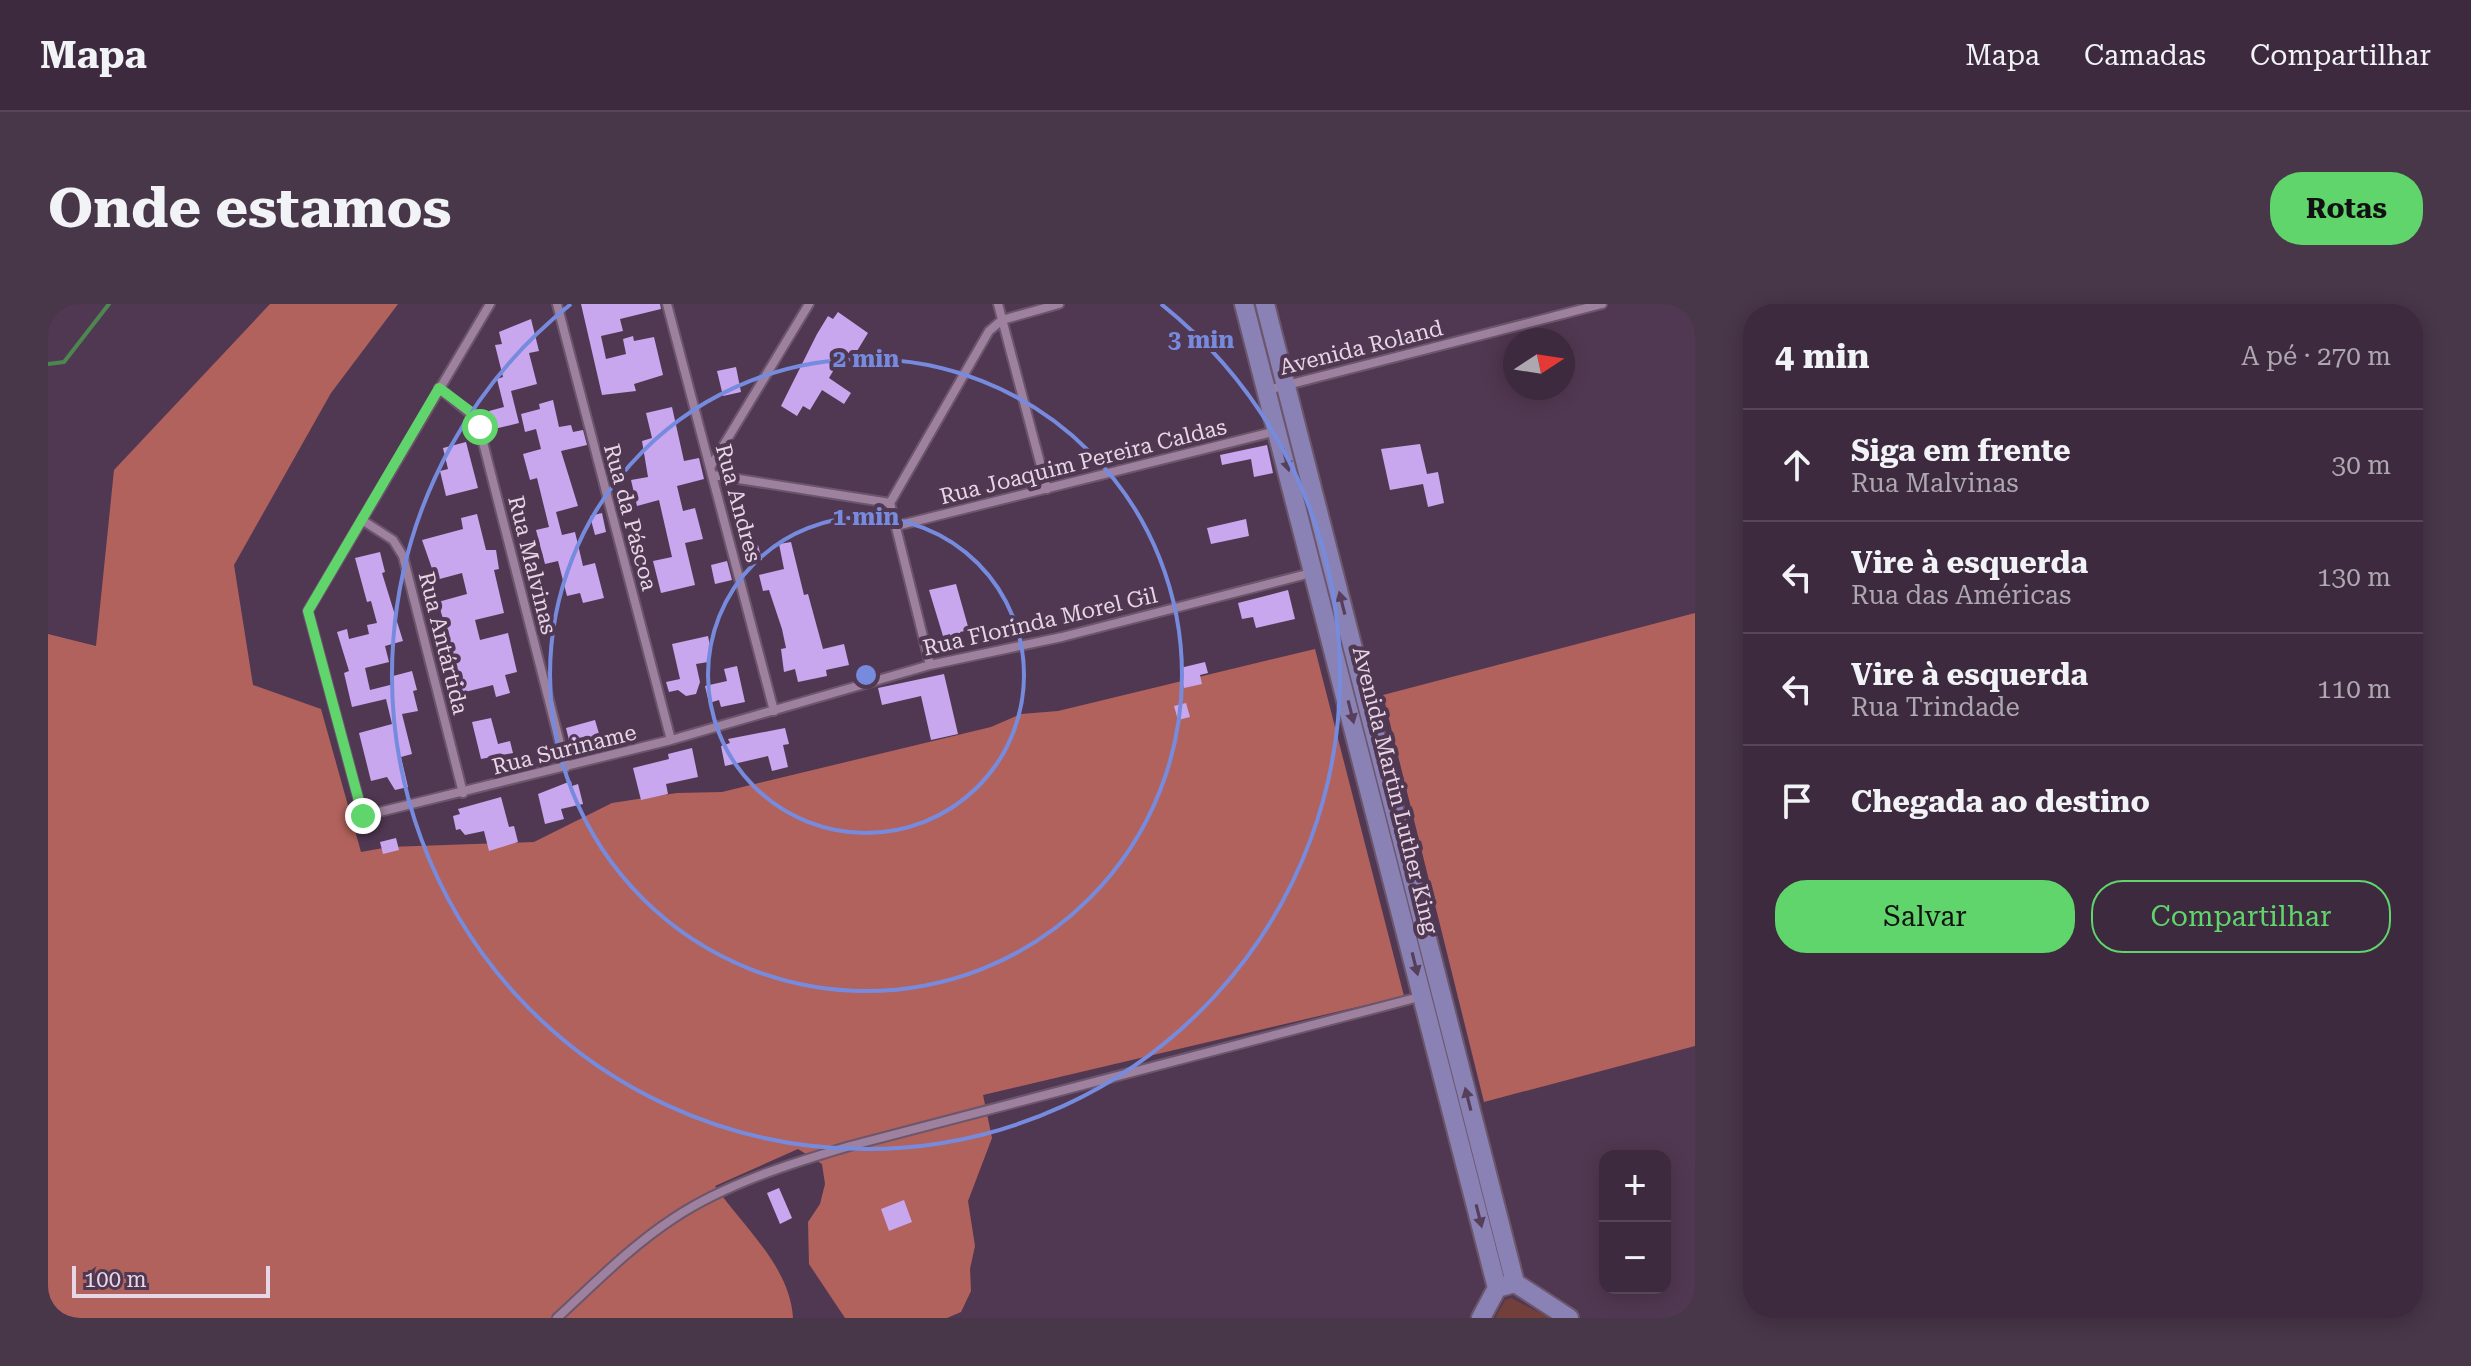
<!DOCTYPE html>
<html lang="pt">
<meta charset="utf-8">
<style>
:root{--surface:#3d2a3e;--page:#483649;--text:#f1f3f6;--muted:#ada7b0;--line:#564658;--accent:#5fd56b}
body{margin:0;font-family:"Roboto Serif",serif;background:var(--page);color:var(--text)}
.controls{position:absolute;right:24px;bottom:24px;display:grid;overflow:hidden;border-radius:16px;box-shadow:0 4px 20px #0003}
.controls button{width:72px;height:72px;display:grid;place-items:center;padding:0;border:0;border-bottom:2px solid var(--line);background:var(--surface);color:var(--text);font:40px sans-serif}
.compass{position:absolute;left:1455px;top:24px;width:72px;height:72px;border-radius:50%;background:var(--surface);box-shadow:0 4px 20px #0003;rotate:78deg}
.scale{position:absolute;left:24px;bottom:20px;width:198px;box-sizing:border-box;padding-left:8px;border:4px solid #e6d6e6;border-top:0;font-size:22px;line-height:28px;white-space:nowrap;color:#e6d6e6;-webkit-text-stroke:6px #513852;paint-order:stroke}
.stop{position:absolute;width:24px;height:24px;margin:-18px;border:6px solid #5fd56b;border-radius:50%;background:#fff}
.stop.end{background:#5fd56b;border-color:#fff;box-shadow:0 2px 8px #0008}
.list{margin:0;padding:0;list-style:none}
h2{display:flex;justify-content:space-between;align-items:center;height:104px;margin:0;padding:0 32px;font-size:34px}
h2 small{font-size:26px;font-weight:400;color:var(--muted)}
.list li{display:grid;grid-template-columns:52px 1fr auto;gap:24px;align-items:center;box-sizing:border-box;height:112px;padding:0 32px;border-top:2px solid var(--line)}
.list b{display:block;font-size:30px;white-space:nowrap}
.list p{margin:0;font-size:26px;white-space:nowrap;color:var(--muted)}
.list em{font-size:26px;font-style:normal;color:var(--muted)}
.actions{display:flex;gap:16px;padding:24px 32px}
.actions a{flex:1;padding:18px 0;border:2px solid var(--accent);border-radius:32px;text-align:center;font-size:28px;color:var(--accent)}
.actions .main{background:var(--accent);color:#111}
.icon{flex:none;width:44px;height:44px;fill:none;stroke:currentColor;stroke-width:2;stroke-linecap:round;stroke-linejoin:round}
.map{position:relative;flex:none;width:1647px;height:1014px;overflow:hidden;border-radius:32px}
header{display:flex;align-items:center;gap:48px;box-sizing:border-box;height:112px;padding:0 40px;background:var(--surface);border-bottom:2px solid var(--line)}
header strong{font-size:38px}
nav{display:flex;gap:44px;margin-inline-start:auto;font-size:28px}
.intro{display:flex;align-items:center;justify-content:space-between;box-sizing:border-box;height:192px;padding:0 48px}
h1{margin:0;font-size:56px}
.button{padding:20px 36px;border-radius:32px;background:var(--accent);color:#111;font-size:28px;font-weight:700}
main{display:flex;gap:48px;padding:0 48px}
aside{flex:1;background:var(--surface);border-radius:32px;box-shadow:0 4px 20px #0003}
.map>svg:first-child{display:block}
.green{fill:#723f3b}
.forest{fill:#b2625c}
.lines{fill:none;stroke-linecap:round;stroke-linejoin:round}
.stream{stroke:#4b874f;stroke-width:4}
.building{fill:#c8a7ee}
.minor-casing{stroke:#6c566c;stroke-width:12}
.secondary-casing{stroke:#6c566c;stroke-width:22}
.minor{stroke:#9e819e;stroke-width:8}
.secondary{stroke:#8a82b5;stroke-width:18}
.oneway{fill:#573f5c}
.route{stroke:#5fd56b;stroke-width:10}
.ring{fill:none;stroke:#778bde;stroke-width:4}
.labels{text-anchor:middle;stroke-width:8;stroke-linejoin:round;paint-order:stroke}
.street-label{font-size:22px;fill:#e6d6e6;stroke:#513852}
.centre{fill:#778bde;stroke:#513852;stroke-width:4}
.ring-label{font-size:24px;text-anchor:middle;font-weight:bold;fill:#778bde;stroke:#513852;stroke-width:8;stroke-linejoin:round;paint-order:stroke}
</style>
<header>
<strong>Mapa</strong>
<nav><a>Mapa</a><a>Camadas</a><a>Compartilhar</a></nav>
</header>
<div class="intro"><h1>Onde estamos</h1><a class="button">Rotas</a></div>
<main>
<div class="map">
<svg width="1647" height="1014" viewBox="0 0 1647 1014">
<rect width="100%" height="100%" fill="#513852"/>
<path class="green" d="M 1463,994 L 1502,1014 L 1447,1014 L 1457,996 Z"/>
<path class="forest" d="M 222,0 L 350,0 L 283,89 L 186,261 L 205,381 L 273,405 L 313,548 L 341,543 L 486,538 L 564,499 L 629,489 L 674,488 L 943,423 L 973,410 L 1010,407 L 1267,345 L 1356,692 L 935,791 L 944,834 L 920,897 L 927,942 L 922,965 L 923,987 L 913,1008 L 899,1014 L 797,1014 L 761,960 L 760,918 L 772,900 L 777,880 L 774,860 L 750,845 L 667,882 C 695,923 742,962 745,1014 L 0,1014 L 0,330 L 48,342 L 66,166 Z
M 1647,309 L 1647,742 L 1436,798 L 1335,391 Z"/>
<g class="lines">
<path class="stream" d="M 0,60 L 16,58 L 61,0"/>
</g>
<path class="building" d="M 533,0 L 612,0 L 613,5 L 572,15 L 575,27 L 553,32 L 558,55 L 578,50 L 575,35 L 585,32 L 586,37 L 606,33 L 615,71 L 586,80 L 588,87 L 554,91 Z
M 790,8 L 820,29 L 806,52 L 797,47 L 781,74 L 803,89 L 796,100 L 774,86 L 762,106 L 755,102 L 749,112 L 733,102 L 769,30 L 780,12 L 785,15 Z
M 483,15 L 491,47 L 481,49 L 489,80 L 463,87 L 471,119 L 446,125 L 441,107 L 456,103 L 449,75 L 455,73 L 447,41 L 454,40 L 451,28 Z
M 688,63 L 693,88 L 675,92 L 669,67 Z
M 505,96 L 511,123 L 523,121 L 525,128 L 535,126 L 539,141 L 513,147 L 530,202 L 508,208 L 514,231 L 527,228 L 535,262 L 547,259 L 556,294 L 535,299 L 532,289 L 519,292 L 510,257 L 497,260 L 488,226 L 501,223 L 489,174 L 482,176 L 475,150 L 493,145 L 488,125 L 477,128 L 473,110 L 492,105 L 491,100 Z
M 624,103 L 636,157 L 651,154 L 656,175 L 629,182 L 635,207 L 647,204 L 655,235 L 637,239 L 647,281 L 613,289 L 605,257 L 624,253 L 611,196 L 589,202 L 583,176 L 600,173 L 594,137 L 604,134 L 598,109 Z
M 418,138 L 430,184 L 398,192 L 392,167 L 400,165 L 395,144 Z
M 1372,140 L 1379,170 L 1390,168 L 1396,199 L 1380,203 L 1375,180 L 1342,186 L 1333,145 Z
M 1219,141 L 1225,169 L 1206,173 L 1203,155 L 1174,161 L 1172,151 Z
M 554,209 L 558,228 L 547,231 L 542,212 Z
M 429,210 L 438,246 L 448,246 L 451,265 L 446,266 L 456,309 L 427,316 L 432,336 L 460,329 L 469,368 L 457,371 L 462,389 L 448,393 L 445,381 L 413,389 L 403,352 L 406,352 L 390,298 L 419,290 L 414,269 L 388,276 L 374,236 L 415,225 L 413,214 Z
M 1198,215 L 1201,232 L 1163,240 L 1159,224 Z
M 743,238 L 756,291 L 760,290 L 775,345 L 796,340 L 801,361 L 778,366 L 779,372 L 750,378 L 747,365 L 736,368 L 733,345 L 738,344 L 734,325 L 721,286 L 715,287 L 711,271 L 736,265 L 731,240 Z
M 710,241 L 714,256 L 701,258 L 698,244 Z
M 332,248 L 337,268 L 334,269 L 355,337 L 337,342 L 341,358 L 317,364 L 322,386 L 346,380 L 345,372 L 364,367 L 369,386 L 365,387 L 370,407 L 354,410 L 364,450 L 353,453 L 360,483 L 347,486 L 339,473 L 323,477 L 311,429 L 344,420 L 338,395 L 304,403 L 296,369 L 301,367 L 289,328 L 299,325 L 301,335 L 321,330 L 319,321 L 329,319 L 323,297 L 319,298 L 307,254 Z
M 679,257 L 684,276 L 667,280 L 663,261 Z
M 908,280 L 921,326 L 912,328 L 915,339 L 904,341 L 902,330 L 895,332 L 881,286 Z
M 1240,286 L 1247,315 L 1208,324 L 1205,313 L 1194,315 L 1190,299 Z
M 660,332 L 663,347 L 660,358 L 648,360 L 652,378 L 648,390 L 638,392 L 630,386 L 621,388 L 618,378 L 632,375 L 624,340 Z
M 1157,358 L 1160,369 L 1152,371 L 1154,380 L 1136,384 L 1132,364 Z
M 689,362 L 697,398 L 673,403 L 671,396 L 661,399 L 657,382 L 679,377 L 676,365 Z
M 896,370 L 910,430 L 883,436 L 873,392 L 834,401 L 830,384 Z
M 1138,399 L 1142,413 L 1130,416 L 1126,402 Z
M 443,414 L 450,440 L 462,437 L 465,449 L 433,455 L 424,418 Z
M 547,416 L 552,433 L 534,438 L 537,449 L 525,452 L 518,424 Z
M 737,424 L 741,440 L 735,441 L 740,463 L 724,467 L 720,452 L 677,462 L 673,442 L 682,439 L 680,435 Z
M 644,444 L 650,473 L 618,480 L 620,490 L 593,496 L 585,464 L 621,455 L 620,450 Z
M 523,477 L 524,482 L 530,480 L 535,500 L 513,505 L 516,515 L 497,520 L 490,490 Z
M 453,493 L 461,523 L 466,522 L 470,538 L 441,547 L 436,527 L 417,531 L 412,525 L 408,526 L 405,512 L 412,510 L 410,505 Z
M 348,534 L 351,546 L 335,550 L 332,538 Z
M 731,884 L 744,914 L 732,920 L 719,889 Z
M 856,896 L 864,918 L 841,927 L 833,905 Z"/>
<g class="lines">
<defs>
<path id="minor" d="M 442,0 L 260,307 L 315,512 L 623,436 L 882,361 L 1014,333 L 1267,268
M 509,0 L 623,436
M 619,0 L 726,407
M 950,0 L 999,185
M 391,84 L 429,115 L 518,463
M 1220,86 L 1554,0
M 663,162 L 761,0
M 665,171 L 842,199
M 314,216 L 345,236 L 355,252 L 415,489
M 848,222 L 1229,127
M 882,361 L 842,199 L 941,27 L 954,16 L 1011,0
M 509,1014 C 546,980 583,942 626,914 C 677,880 744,859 802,842 L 1375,692"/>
<path id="secondary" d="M 1196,0 L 1449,984
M 1217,0 L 1467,979
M 1433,1014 L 1449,984 L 1467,979 L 1521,1014"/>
</defs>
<use href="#minor" class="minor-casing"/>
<use href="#secondary" class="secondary-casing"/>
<use href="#minor" class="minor"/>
<use href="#secondary" class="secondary"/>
</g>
<defs><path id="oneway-solid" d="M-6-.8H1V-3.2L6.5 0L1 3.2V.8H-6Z" transform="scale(2)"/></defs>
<g class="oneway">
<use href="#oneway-solid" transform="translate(1238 156) rotate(75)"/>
<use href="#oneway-solid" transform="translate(1294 299) rotate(-104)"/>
<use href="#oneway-solid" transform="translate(1303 408) rotate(76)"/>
<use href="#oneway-solid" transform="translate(1367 660) rotate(76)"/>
<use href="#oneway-solid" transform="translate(1420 795) rotate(-104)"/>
<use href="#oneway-solid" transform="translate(1431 912) rotate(76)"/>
</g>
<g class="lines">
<path class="route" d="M 315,512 L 260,307 L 391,84 L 426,110 L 432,123"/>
</g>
<g class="ring">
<circle cx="818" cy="371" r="158"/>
<circle cx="818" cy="371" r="316"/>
<path d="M1113 0A474 474 0 1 1 523 0"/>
</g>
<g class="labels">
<g class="street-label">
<text transform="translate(1313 43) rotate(-14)" y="8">Avenida Roland</text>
<text transform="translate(1035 157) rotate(-14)" y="8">Rua Joaquim Pereira Caldas</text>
<text transform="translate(691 199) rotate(75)" y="8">Rua Andres</text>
<text transform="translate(583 213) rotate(75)" y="8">Rua da Páscoa</text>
<text transform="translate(485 261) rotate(76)" y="8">Rua Malvinas</text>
<text transform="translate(992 317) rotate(-13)" y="8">Rua Florinda Morel Gil</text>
<text transform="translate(396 339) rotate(76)" y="8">Rua Antártida</text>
<text transform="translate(516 445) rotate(-14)" y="8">Rua Suriname</text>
<text transform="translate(1348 486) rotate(76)" y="8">Avenida Martin Luther King</text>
</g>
</g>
<circle cx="818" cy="371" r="12" class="centre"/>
<g class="ring-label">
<text x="1153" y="44">3 min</text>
<text x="818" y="63">2 min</text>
<text x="818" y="221">1 min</text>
</g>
</svg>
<div class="controls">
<button>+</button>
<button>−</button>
</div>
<svg class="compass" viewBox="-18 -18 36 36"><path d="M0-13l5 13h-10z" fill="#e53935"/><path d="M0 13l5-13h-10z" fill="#ada7b0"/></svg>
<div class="scale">100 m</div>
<div class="stop" style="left:432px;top:123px"></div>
<div class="stop end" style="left:315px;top:512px"></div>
</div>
<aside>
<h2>4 min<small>A pé · 270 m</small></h2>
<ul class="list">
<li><svg class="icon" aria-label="ahead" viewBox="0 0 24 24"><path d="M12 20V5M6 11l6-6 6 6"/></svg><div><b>Siga em frente</b><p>Rua Malvinas</p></div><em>30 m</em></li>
<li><svg class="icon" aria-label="left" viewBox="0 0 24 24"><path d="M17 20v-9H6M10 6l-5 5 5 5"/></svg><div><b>Vire à esquerda</b><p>Rua das Américas</p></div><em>130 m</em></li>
<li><svg class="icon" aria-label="left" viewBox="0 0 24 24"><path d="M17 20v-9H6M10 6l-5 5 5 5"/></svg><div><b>Vire à esquerda</b><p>Rua Trindade</p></div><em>110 m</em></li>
<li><svg class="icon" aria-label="arrive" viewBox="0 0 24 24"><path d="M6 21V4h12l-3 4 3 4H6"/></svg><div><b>Chegada ao destino</b></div></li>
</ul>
<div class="actions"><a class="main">Salvar</a><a>Compartilhar</a></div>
</aside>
</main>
